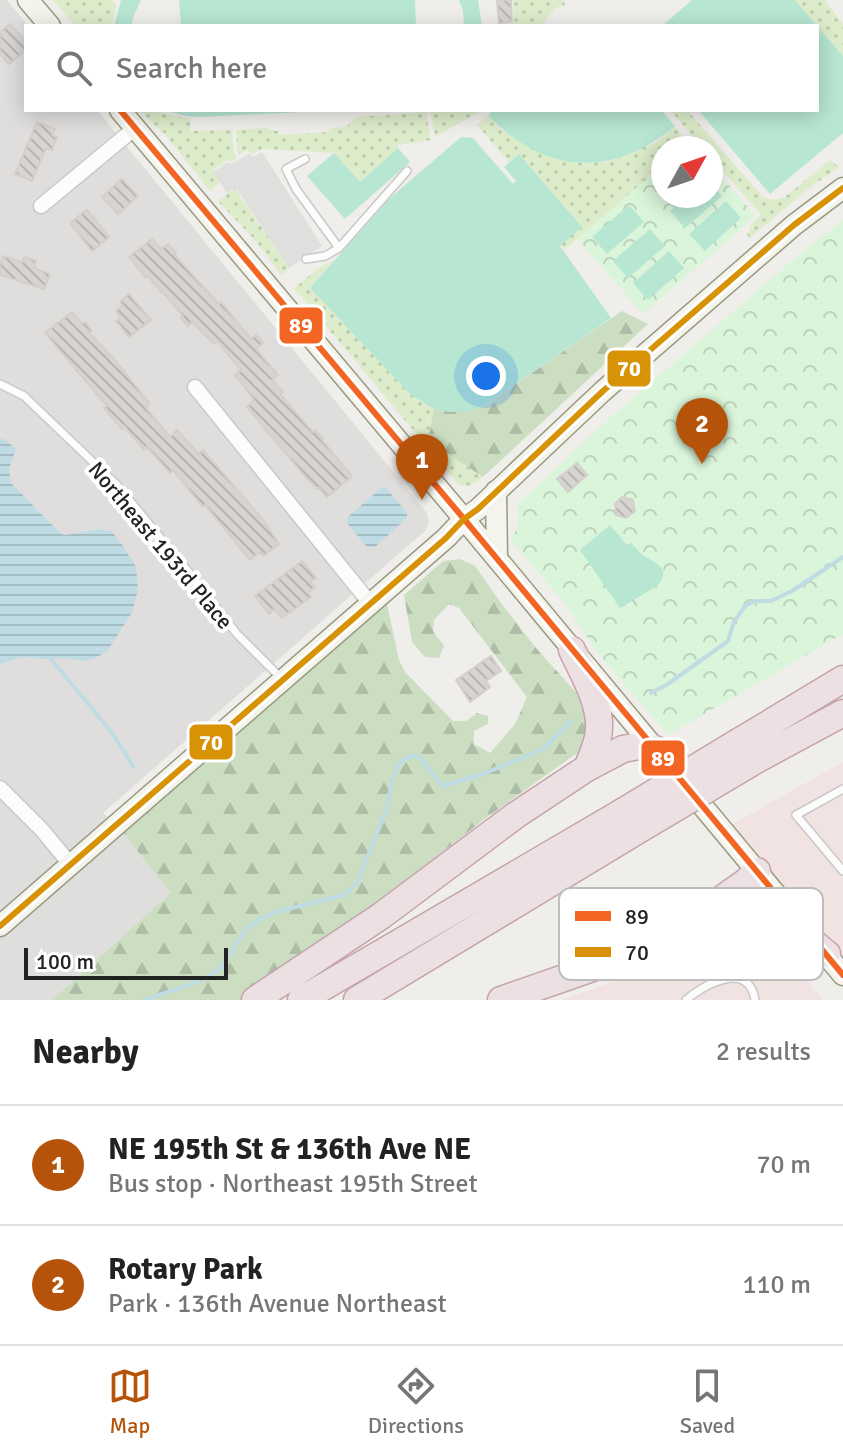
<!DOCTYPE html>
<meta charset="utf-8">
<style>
:root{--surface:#fff;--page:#f2f2f2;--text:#222;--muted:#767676;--line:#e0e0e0;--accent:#b45309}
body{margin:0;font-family:Signika,sans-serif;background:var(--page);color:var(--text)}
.compass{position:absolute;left:651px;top:136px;width:72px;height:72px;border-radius:50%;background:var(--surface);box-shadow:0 4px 20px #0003;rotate:50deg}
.scale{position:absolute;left:24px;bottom:20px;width:204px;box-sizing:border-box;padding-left:8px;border:4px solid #222;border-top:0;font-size:22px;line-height:28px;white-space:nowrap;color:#222;-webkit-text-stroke:6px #fff;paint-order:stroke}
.you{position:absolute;left:486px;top:376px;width:28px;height:28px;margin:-20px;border:6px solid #fff;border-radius:50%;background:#1a73e8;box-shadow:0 0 0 12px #1a73e833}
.badge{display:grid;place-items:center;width:52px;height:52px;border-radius:50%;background:var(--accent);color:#fff;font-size:26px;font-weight:700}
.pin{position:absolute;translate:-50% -66px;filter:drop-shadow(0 2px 4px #0008)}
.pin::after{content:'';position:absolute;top:42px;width:28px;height:24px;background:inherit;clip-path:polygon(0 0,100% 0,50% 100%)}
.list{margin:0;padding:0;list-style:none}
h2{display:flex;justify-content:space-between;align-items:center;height:104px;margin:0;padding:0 32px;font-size:34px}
h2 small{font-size:26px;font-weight:400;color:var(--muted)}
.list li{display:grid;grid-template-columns:52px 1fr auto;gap:24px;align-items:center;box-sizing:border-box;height:120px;padding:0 32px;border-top:2px solid var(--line)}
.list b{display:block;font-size:30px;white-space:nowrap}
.list p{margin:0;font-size:26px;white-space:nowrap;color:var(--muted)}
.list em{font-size:26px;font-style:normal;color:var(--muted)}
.icon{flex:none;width:44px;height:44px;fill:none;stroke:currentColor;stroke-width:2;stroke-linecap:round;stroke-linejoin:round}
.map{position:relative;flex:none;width:843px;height:1000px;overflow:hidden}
.search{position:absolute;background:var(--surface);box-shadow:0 4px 20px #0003;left:24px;right:24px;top:24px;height:88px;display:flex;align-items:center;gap:20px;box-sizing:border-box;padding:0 28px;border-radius:0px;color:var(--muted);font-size:30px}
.sheet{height:344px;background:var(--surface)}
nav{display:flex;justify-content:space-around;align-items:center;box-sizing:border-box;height:112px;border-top:2px solid var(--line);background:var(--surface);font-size:22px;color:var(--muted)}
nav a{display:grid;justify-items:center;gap:4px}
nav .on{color:var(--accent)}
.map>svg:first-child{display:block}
.residential{fill:#dfdedc}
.commercial{fill:#f1e3e1}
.grass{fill:url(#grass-dots)}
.forest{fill:url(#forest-firs)}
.park{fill:url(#park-crowns)}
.pitch{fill:#b7e6d2}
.parking{fill:#e0dfde}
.water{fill:url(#water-rules)}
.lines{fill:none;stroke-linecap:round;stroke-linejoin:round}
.stream{stroke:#bfdbe3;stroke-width:4}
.building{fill:url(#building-back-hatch);stroke:#d3d0cc;stroke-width:2}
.lane-casing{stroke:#c9c8c7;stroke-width:10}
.street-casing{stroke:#c9c8c7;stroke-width:17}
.secondary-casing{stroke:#999a82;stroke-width:23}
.highway-casing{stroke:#c5a2ac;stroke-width:29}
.lane{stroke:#fdfcfc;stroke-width:7}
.street{stroke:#fdfcfc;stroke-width:14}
.secondary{stroke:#f4f4ed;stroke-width:20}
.highway{stroke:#ece0e2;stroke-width:26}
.highway-bridge-casing{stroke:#c5a2ac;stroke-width:29;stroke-linecap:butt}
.highway-bridge{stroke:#ece0e2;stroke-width:26}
.bus-1-casing{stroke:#fff;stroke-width:12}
.bus-2-casing{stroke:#fff;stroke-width:12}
.bus-1{stroke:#f26522;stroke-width:6}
.bus-2{stroke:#d79205;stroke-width:6}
.labels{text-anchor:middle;stroke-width:8;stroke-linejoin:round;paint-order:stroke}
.street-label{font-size:22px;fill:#222;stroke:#fff}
.key{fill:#fff;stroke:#bdbdbd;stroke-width:2}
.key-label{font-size:22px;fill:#222}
.line-badge{stroke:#fff;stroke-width:3}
.badge-label{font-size:22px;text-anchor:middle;font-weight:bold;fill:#fff}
</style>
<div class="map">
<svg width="843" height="1000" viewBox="0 0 843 1000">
<defs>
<pattern id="grass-dots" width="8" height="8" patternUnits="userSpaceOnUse" patternTransform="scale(2)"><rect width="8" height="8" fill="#ddeccb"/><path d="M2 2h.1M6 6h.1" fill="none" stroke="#bdcaae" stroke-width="1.8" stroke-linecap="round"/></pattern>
<pattern id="forest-firs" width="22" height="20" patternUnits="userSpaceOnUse" patternTransform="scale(2)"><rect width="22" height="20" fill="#cbdec1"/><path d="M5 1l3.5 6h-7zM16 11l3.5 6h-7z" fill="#aebea6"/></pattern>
<pattern id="park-crowns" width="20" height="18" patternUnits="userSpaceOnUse" patternTransform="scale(2)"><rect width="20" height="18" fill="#daf5da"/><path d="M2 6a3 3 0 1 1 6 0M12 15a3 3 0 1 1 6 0" fill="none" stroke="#bbd2bb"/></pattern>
<pattern id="water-rules" width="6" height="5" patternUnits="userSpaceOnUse" patternTransform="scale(2)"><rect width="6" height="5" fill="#bfdbe3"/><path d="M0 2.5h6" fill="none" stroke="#a4bcc2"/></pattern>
<pattern id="building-back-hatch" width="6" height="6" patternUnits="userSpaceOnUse" patternTransform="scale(2)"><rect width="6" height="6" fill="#d7d4d2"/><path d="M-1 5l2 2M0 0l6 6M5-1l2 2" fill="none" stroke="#b8b6b4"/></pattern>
</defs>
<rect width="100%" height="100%" fill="#f0eeeb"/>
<path class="residential" d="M 0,0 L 7,0 L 28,26 L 26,26 L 26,110 L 97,110 L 426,512 L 429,521 L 426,530 L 103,813 L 120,829 L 172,893 L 52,1000 L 0,1000 Z"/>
<path class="commercial" d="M 843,762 L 843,975 L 722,830 Z
M 752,926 L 803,976 L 823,1000 L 561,1000 L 706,949 Z"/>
<path class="grass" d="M 53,0 L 112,0 L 116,6 L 112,26 L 75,26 Z
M 513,0 L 564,0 L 565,5 L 555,8 L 541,26 L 491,26 L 491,24 L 514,23 Z
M 795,0 L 825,0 L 843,24 L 843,56 Z
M 140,110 C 161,110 171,117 190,118 L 190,131 L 232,130 L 234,154 L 236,159 L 230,162 L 228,160 L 213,170 L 220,182 L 210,191 L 164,133 L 151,122 Z
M 430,110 L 482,110 L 435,137 Z
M 670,110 L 687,110 L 763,197 L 774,200 L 785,197 L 830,160 L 839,167 L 808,189 L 750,238 L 746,234 L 751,229 L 750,226 L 761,215 L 711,157 L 711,148 L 703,148 Z
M 426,112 L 431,140 L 397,145 L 398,148 L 360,182 L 334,153 L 262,149 L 252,154 L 248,150 L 238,155 L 236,130 L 267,128 L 269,130 L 278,131 L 279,135 L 328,132 L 329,129 L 347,126 L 357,117 Z
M 487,116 L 502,130 L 555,159 L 582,163 L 605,162 L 655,143 L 675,126 L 688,143 L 682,148 L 663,148 L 663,165 L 564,250 L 560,245 L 581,226 L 519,154 L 509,162 L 477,125 Z
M 235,188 L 289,268 L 282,276 L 253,238 L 218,201 Z
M 335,259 L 310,288 L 410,394 L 434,409 L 429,440 L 483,477 C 475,483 470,488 459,485 L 300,295 L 293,289 L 318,269 Z"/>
<path class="forest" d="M 622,311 L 648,324 L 483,477 L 428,440 L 434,409 C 452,412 466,411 485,405 Z
M 460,559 L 475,566 L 501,603 L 536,648 L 573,689 L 584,705 L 590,723 L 580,751 L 486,818 L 334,937 L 242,1000 L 52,1000 L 171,893 L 120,829 L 387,604 L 399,660 L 405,672 L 453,721 L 466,721 L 477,713 L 488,716 L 488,724 L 474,731 L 474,744 L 490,753 L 515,724 L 527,697 L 459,608 L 449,604 L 434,620 L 433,631 L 444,646 L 439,658 L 425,657 L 412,642 L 404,595 L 443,561 Z"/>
<path class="park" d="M 663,165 L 663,196 L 711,196 L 711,165 L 756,216 L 643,314 L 577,239 Z
M 843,220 L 843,634 L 668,735 L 598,653 L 565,604 L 513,542 L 511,536 C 521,529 517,515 518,504 L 602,425 L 808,247 Z"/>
<path class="pitch" d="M 121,0 L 141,0 L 134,15 L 131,26 L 114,26 Z
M 179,0 L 415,0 L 416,26 L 181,26 Z
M 459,0 L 478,0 L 482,26 L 464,26 L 463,11 Z
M 692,0 L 795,0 L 843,56 L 843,133 L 770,194 L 698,110 L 817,110 L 817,26 L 662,26 Z
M 164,110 L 343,110 L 199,117 L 185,116 Z
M 493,110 L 661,110 L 675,126 C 611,179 546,174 488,116 Z
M 461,137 L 473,138 L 513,184 L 516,181 L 504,167 L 519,154 L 582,227 L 560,246 L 611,318 L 485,405 L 468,411 L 450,412 L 434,409 L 410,394 L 310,288 L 390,198 Z
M 398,148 L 410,162 L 345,219 L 307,176 L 334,153 L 360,182 Z
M 711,184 L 722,196 L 685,228 L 670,211 L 687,196 L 711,196 Z
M 726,201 L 741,218 L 705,251 L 689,234 Z
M 629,205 L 644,222 L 607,254 L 592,237 Z
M 650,229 L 665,246 L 628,278 L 613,261 Z
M 669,251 L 684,268 L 648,300 L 633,283 Z
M 610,525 L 627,545 L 631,543 C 636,548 640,554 646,557 C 659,565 671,570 657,586 L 620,608 L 580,550 Z"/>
<path class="parking" d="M 262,152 L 322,246 L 289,268 L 237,189 L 235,188 L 227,193 L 213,172 L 228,162 L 231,164 L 249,154 L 253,157 Z"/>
<path class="water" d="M 0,439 L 4,439 L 16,449 L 9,469 L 11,483 L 61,534 L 66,535 L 99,529 L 112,532 L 123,546 L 136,567 L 138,590 L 132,613 L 107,651 L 94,659 L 83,661 L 65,658 L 42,659 L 29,657 L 15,659 L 0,664 Z
M 381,488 L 386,488 L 407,513 L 407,518 L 375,547 L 367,547 L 347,523 L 348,517 Z"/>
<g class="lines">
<path class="stream" d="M 51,659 L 113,734 L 133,766
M 651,693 L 668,684 L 728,641 L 734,622 L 745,606 L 754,601 L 771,601 L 792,591 L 843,557
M 144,1000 L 192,984 L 218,971 L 247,928 L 261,919 L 276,912 L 344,895 L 357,883 L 386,811 L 392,781 L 400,762 L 413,755 L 422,760 L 442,786 L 483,774 L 543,749 L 572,721"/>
</g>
<path class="building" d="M 497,0 L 511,0 L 512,22 L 499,23 Z
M 10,24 L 26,42 L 26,50 L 9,64 L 0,54 L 0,32 Z
M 37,122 L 55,129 L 52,135 L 57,137 L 52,150 L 46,148 L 32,181 L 15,174 Z
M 122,179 L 138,196 L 118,214 L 102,197 Z
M 87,210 L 109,237 L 92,251 L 70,223 Z
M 152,239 L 161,249 L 168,244 L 176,253 L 174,254 L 198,281 L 219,304 L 221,302 L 251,339 L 256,335 L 263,343 L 256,349 L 278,375 L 272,380 L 283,392 L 280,394 L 313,432 L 315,430 L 323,439 L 322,440 L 352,476 L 327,497 L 319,488 L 317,489 L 303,474 L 247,407 L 254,400 L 235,375 L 241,370 L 217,341 L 214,344 L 192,322 L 188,326 L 181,318 L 183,316 L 162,291 L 161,292 L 148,276 L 146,278 L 129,257 Z
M 3,256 L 22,262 L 24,257 L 36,261 L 34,268 L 50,274 L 44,289 L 0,275 L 0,265 Z
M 129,294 L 151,320 L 129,337 L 116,321 L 121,317 L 116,311 L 123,305 L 120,302 Z
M 72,312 L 82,324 L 85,322 L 92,331 L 89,333 L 114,359 L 150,404 L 146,408 L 170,437 L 177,430 L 199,454 L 203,450 L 264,521 L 279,544 L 263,556 L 260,552 L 250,560 L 205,505 L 203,507 L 173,470 L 170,473 L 147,447 L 144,450 L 124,426 L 122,429 L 104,408 L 107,406 L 45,333 Z
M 577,463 L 587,475 L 568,492 L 557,479 Z
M 622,497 L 633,500 L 635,511 L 626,518 L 616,515 L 615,504 Z
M 302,561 L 316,578 L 310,582 L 315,587 L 308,593 L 311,597 L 282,618 L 274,609 L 269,614 L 255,596 Z
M 491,656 L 501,671 L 486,681 L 490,687 L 470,702 L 456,680 Z"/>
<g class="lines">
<defs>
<path id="lane" d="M 305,159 L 286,169 L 296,189 L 339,248
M 306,259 L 325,256 L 339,248 L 407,171
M 0,384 L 24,396 L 117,485 L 187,570 L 237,634 L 281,678
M 843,789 L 796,815 L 843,871
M 686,1000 C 704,984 749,960 755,1000"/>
<path id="street" d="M 41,206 L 135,128
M 195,387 L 370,603
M 0,788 L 42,830 L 71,865"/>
<path id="secondary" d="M 28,0 L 50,26
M 120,110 L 464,519 L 843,975
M 496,491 L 497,559
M 0,926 L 446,538 L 464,519 L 478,509 L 603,391 L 794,225 L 843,188"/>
<path id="highway" d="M 572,650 C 584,676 604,707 598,737 C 596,748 591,758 587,768
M 740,741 L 843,679
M 756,760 L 843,713
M 709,908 L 747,881 L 757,871
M 255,1000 L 381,916 L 516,815 L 587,768 L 623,749 L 638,746 L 655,749
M 301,1000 L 619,814
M 357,1000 L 635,832
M 501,1000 L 604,964 L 727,909 C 766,895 799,932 827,954"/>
</defs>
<use href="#lane" class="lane-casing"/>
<use href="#street" class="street-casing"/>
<use href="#secondary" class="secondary-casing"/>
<use href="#highway" class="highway-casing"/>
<use href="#lane" class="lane"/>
<use href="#street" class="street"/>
<use href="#secondary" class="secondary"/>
<use href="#highway" class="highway"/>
<defs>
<path id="highway-bridge" d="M 619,814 L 740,741
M 635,832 L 756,760"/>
</defs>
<use href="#highway-bridge" class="highway-bridge-casing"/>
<use href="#highway-bridge" class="highway-bridge"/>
<defs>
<path id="bus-1" d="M 120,110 L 464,519 L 843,975"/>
<path id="bus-2" d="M 0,926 L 446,538 L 464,519 L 478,509 L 603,391 L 794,225 L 843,188"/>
</defs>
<use href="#bus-1" class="bus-1-casing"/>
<use href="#bus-2" class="bus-2-casing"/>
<use href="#bus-1" class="bus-1"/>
<use href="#bus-2" class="bus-2"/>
</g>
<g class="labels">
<g class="street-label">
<text transform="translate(161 545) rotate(50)" y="8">Northeast 193rd Place</text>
</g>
</g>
<rect x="559" y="888" width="264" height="92" rx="12" class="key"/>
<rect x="575" y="911" width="36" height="10" fill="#f26522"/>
<rect x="575" y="947" width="36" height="10" fill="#d79205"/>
<g class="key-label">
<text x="625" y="924">89</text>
<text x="625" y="960">70</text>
</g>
<g class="line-badge">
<rect x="278" y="306" width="46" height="39" rx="8" fill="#f26522"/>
<rect x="606" y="349" width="46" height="39" rx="8" fill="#d79205"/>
<rect x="188" y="723" width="46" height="38" rx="8" fill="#d79205"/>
<rect x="640" y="739" width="46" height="38" rx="8" fill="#f26522"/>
</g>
<g class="badge-label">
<text x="301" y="333">89</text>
<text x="629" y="376">70</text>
<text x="211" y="750">70</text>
<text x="663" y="766">89</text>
</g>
</svg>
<svg class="compass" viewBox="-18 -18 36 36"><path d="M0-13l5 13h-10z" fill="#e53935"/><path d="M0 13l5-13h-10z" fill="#767676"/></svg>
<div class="scale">100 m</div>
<div class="you"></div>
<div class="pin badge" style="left:422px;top:500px">1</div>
<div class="pin badge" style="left:702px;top:464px">2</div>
<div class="search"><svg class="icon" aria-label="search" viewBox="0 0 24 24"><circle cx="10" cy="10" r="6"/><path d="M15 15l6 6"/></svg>Search here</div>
</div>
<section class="sheet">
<h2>Nearby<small>2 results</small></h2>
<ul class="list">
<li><span class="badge">1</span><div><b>NE 195th St &amp; 136th Ave NE</b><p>Bus stop · Northeast 195th Street</p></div><em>70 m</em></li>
<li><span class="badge">2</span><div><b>Rotary Park</b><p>Park · 136th Avenue Northeast</p></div><em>110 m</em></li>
</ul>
</section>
<nav>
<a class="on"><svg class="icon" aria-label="map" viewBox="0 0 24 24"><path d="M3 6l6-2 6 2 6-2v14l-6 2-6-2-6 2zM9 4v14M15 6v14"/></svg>Map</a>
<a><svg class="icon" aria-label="directions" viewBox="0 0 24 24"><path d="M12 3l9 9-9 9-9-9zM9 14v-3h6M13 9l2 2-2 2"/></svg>Directions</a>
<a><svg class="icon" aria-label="saved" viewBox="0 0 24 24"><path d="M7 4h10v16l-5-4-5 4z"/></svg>Saved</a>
</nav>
